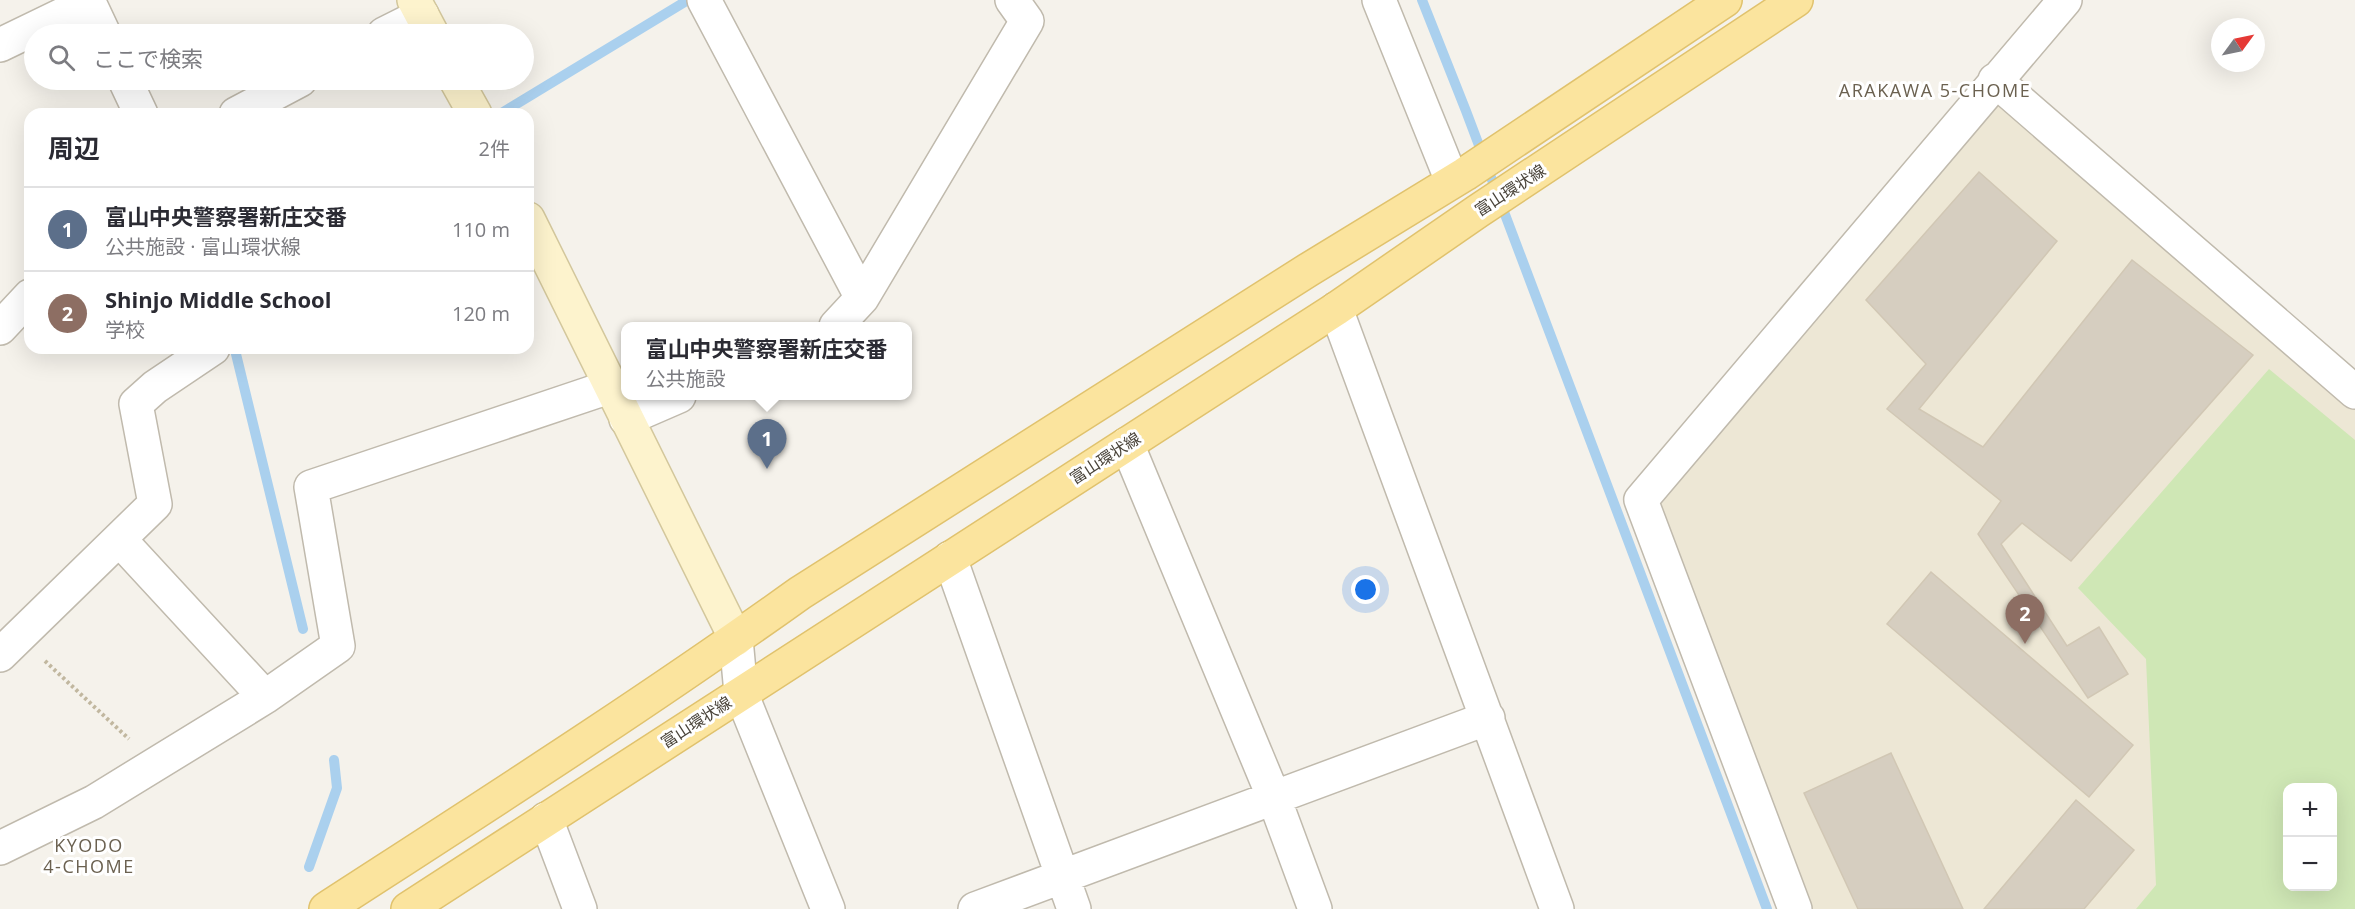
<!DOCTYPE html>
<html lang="ja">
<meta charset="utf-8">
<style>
:root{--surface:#fff;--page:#f2f2f3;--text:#2b2b33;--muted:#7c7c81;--line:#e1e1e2;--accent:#0f766e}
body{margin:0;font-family:"Open Sans","Noto Sans JP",sans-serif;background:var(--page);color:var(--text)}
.controls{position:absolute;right:18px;bottom:18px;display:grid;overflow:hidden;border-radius:12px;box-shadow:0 6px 24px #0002}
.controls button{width:54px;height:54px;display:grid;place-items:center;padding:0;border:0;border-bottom:2px solid var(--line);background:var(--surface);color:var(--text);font:30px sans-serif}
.compass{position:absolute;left:2211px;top:18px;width:54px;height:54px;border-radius:50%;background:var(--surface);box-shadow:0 6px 24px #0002;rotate:57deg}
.you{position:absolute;left:1366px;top:590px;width:21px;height:21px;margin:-15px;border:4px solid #fff;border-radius:50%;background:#1a73e8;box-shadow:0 0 0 9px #1a73e833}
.badge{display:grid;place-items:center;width:39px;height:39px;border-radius:50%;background:var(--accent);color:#fff;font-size:20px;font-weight:700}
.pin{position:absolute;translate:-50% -50px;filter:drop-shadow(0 2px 3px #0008)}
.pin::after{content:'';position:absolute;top:32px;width:21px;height:18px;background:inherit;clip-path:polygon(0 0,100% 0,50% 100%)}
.popup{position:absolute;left:621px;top:322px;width:291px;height:78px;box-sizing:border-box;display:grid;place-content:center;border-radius:12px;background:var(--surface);filter:drop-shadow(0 2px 4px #0005);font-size:20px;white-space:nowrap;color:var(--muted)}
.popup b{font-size:22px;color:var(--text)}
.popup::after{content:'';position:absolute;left:50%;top:100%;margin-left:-12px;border:12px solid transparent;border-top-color:var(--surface)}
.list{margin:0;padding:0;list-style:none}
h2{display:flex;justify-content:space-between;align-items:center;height:78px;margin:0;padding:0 24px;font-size:26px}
h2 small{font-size:20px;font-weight:400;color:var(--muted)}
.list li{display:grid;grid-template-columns:39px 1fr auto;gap:18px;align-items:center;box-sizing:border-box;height:84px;padding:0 24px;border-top:2px solid var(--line)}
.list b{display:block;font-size:22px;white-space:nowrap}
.list p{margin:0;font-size:20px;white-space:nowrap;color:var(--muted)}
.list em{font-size:20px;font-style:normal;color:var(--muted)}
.icon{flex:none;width:33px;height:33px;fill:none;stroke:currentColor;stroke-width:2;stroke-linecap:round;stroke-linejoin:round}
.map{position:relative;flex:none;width:2355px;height:909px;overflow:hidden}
.search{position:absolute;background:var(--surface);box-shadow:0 6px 24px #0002;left:24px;top:24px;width:510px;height:66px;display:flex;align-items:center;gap:15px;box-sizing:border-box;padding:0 21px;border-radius:33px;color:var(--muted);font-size:22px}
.panel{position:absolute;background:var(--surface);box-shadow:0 6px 24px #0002;left:24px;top:108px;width:510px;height:246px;border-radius:18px}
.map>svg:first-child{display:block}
.education{fill:#ede7d5;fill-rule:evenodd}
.green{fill:#cfe7b5;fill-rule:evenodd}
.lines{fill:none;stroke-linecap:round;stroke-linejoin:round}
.stream{stroke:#aad0ee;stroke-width:10}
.building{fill:#d6cec0;stroke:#d1c7b4;stroke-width:1.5}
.street-casing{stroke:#c0baad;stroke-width:36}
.secondary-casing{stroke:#d3c79c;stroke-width:36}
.primary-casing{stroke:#e0c26d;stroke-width:36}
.path{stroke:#c1b79f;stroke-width:4;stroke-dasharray:3 3;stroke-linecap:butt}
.street{stroke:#fff;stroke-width:33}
.secondary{stroke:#fdf3cd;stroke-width:33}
.primary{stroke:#fbe49e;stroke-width:33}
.labels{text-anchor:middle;stroke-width:6;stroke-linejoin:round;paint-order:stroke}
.street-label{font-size:16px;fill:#494339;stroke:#fff}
.neighbourhood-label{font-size:18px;letter-spacing:1.5px;fill:#6b6150;stroke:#fff}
</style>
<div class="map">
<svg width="2355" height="909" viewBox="0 0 2355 909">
<rect width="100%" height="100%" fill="#f5f2eb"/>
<path class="education" d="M 1993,93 L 2355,396 L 2355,909 L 1795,909 L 1641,500 ZM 2288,788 L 2332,788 L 2332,886 L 2288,886 Z"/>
<path class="green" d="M 2269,369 L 2355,440 L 2355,909 L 2136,909 L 2156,885 L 2146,659 L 2078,588 ZM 2288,788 L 2332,788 L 2332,886 L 2288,886 Z"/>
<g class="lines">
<path class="stream" d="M 1422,0 L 1466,111 L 1767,909
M 500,114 L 688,0
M 236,354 L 303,629
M 309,867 L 337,788 L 334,760"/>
</g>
<path class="building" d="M 1979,172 L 2057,241 L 1919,409 L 1983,447 L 2132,260 L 2253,355 L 2071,561 L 2022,523 L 2001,544 L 2067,646 L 2099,627 L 2128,674 L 2088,698 L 1978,534 L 2001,501 L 1887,409 L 1926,364 L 1866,300 Z
M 1931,572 L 2133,745 L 2089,797 L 1887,624 Z
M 1891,753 L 1963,909 L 1858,909 L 1804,793 Z
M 2076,800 L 2134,850 L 2084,909 L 1984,909 Z"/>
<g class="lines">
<defs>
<path id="street" d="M 88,0 L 104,34
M 704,0 L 862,298
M 1379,0 L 1452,181
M 384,34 L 422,15
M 0,45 L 89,2
M 125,80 L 141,114
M 1995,80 L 2355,392
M 236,114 L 300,80
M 1336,309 L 1557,909
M 836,326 L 862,298 L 1027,21 L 1012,0
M 0,328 L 30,296
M 626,419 L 679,396
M 1127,444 L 1274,798 L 1315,909
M 119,539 L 265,697
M 950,558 L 1074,909
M 736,639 L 741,693 L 828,909
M 0,655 L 155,504 L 136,404 L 155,387 L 213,348
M 546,819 L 580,909
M 0,848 L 94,802 L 265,697 L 338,646 L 311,487 L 612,386
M 975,909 L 1488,718
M 1795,909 L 1641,500 L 2065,0"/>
<path id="secondary" d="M 414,0 L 432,34
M 456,80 L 475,114
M 528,219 L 736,639"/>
<path id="primary" d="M 326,909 C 485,806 645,704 800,593 L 1308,270 L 1465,174 L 1725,0
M 408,909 L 1336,309 L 1478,211 L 1796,0"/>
</defs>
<use href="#street" class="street-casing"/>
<use href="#secondary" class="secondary-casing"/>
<use href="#primary" class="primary-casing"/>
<path class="path" d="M 45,661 L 129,739"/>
<use href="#street" class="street"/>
<use href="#secondary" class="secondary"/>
<use href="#primary" class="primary"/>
</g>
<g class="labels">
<g class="street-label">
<text transform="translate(1510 190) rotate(-33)" y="6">富山環状線</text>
<text transform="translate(1105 458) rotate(-33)" y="6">富山環状線</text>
<text transform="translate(696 722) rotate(-33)" y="6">富山環状線</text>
</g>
<g class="neighbourhood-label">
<text x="1935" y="97">ARAKAWA 5-CHOME</text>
<text x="89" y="852">KYODO<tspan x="89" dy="21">4-CHOME</tspan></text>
</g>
</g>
</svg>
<div class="controls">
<button>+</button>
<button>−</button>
</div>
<svg class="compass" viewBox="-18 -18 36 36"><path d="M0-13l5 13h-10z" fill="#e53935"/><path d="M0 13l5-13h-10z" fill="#7c7c81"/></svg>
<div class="you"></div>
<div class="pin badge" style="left:767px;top:469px;background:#5c6f8a">1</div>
<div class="popup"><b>富山中央警察署新庄交番</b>公共施設</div>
<div class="pin badge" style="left:2025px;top:644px;background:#8d6e63">2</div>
<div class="search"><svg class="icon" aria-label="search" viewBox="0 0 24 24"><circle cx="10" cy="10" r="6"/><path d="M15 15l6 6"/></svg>ここで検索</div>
<section class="panel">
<h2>周辺<small>2件</small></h2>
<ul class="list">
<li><span class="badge" style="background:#5c6f8a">1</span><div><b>富山中央警察署新庄交番</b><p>公共施設 · 富山環状線</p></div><em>110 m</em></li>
<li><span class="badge" style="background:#8d6e63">2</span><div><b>Shinjo Middle School</b><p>学校</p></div><em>120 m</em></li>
</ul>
</section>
</div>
